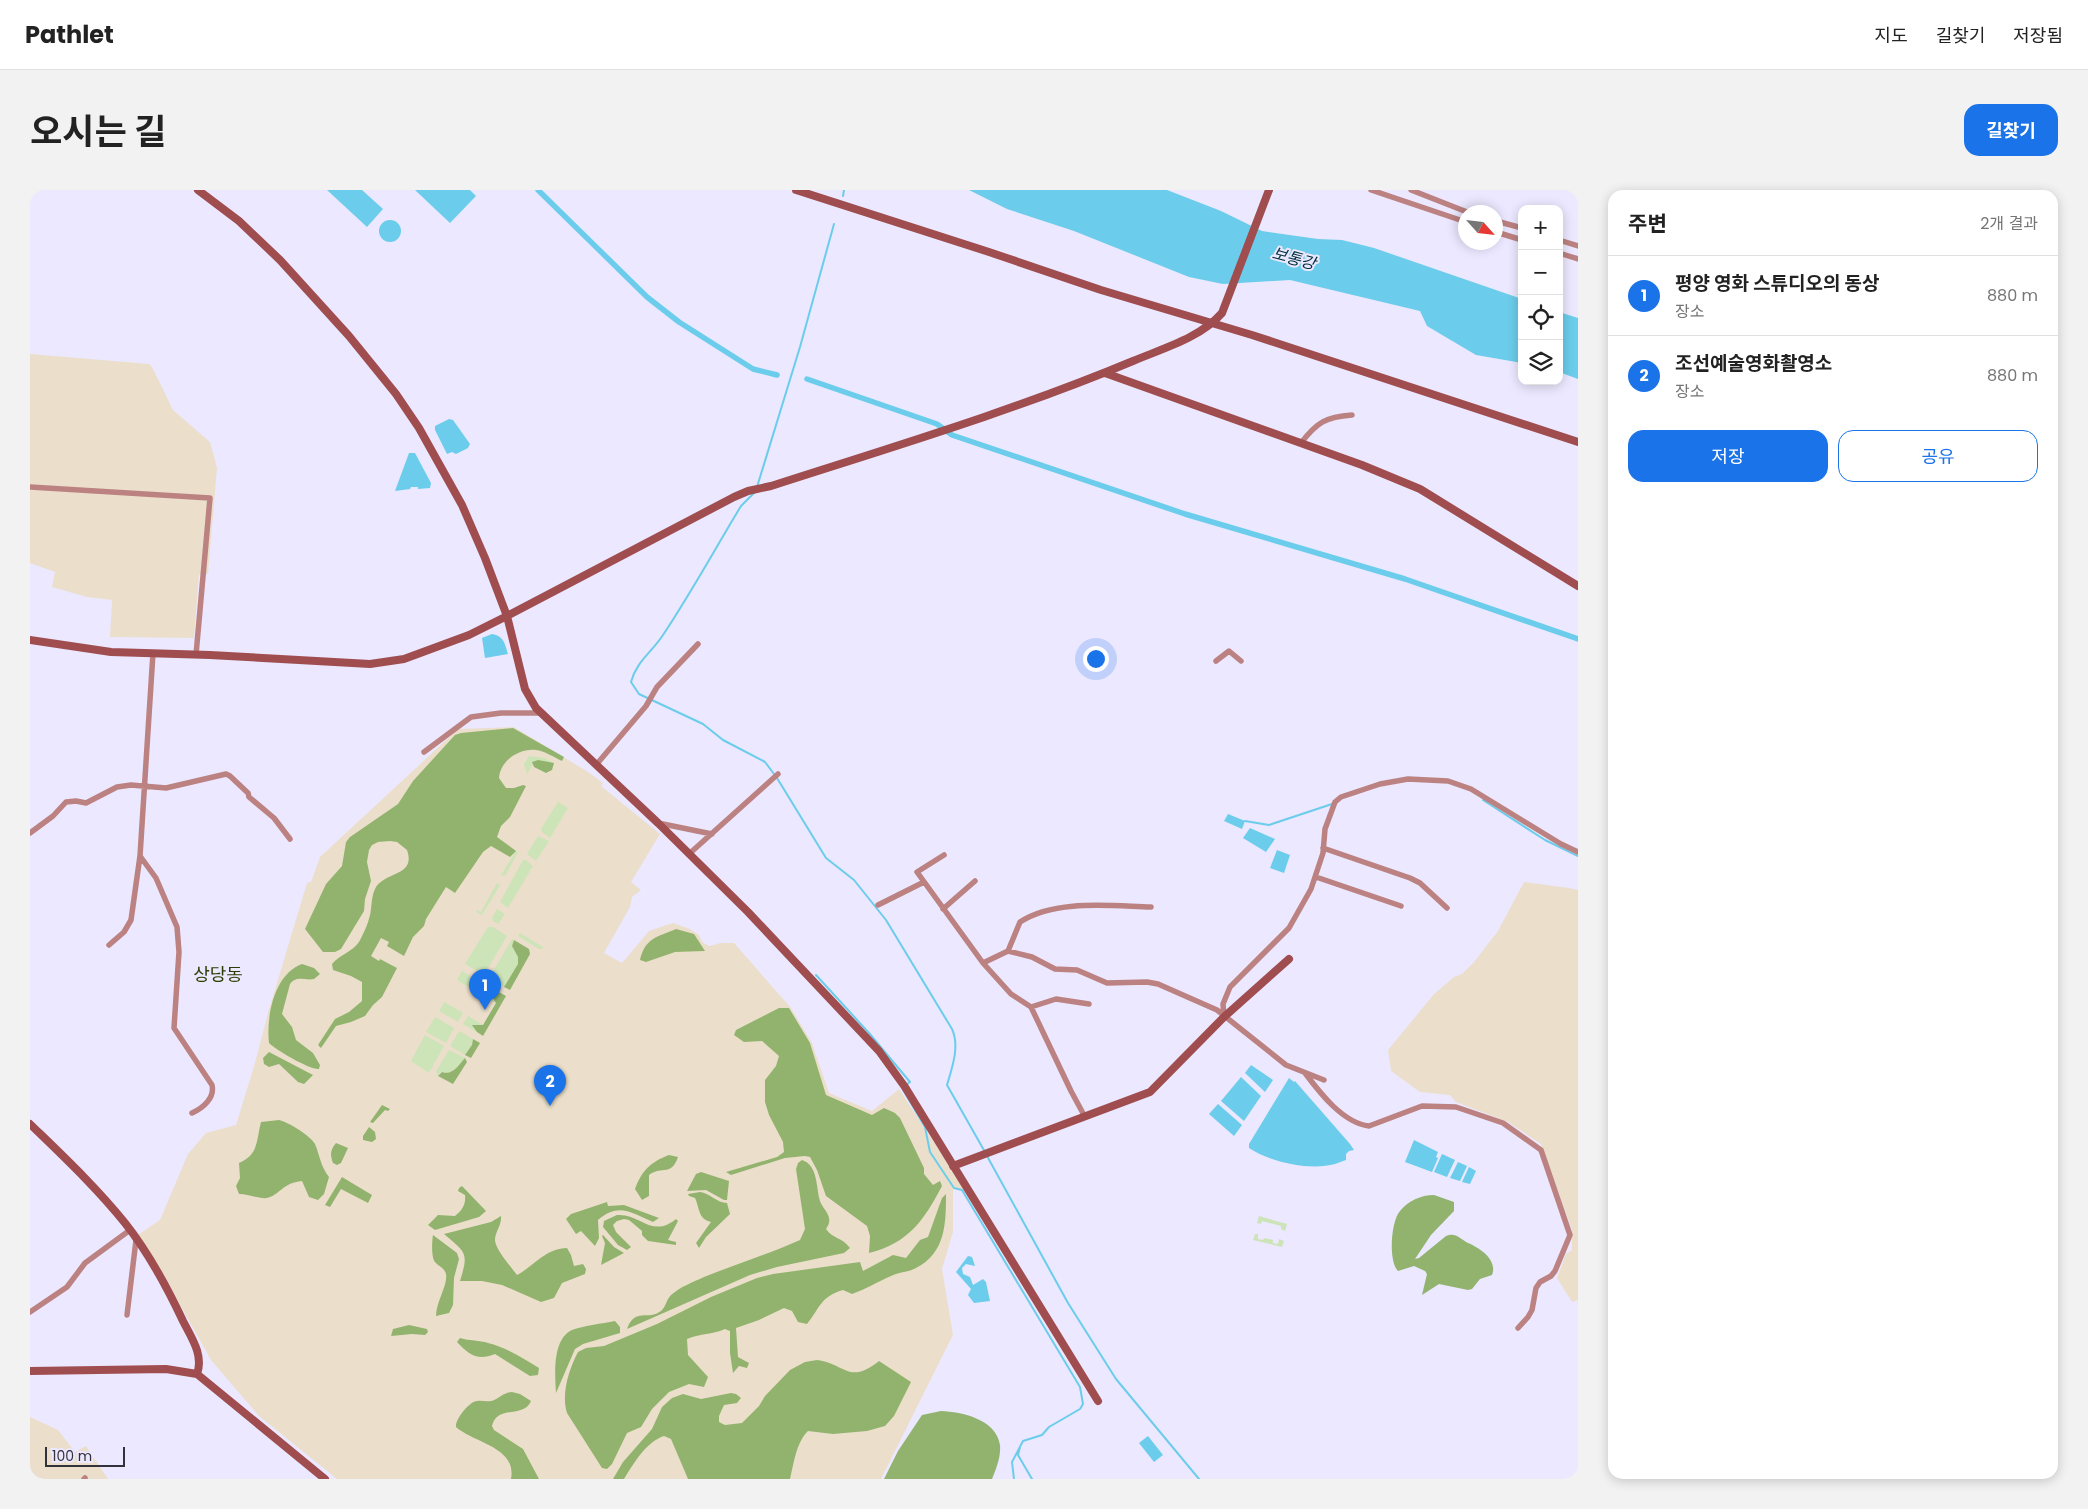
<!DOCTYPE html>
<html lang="ko">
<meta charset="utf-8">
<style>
:root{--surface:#fff;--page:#f2f2f2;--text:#222;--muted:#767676;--line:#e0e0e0;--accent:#1a73e8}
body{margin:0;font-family:Poppins,"Noto Sans KR",sans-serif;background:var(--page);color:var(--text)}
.controls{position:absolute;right:15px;top:15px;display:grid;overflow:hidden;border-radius:10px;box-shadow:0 2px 12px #0003}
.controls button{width:45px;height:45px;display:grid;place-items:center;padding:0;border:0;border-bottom:1px solid var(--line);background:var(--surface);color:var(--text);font:25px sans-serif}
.compass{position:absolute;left:1428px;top:15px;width:45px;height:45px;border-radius:50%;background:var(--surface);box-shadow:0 2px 12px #0003;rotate:117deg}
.scale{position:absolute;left:15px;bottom:12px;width:80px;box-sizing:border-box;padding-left:5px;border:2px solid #33313a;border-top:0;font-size:14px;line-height:18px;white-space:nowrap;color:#33313a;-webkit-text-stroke:4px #ebe8ff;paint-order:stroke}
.you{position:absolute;left:1065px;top:468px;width:18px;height:18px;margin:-12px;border:4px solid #fff;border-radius:50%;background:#1a73e8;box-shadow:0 0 0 8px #1a73e833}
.badge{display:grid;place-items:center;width:32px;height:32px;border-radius:50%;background:var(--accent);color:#fff;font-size:16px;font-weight:700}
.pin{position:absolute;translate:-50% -41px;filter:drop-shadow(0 1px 2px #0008)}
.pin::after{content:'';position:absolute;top:26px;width:18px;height:15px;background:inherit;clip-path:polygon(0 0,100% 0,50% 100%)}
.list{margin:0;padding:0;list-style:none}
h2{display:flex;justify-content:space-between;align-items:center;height:65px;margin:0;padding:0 20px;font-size:21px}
h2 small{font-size:16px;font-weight:400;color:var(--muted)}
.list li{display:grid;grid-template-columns:32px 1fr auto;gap:15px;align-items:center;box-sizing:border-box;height:80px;padding:0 20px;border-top:1px solid var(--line)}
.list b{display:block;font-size:19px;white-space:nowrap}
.list p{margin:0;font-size:16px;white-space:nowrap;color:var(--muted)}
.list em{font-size:16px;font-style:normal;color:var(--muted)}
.actions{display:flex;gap:10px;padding:15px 20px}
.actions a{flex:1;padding:11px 0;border:1px solid var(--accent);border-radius:15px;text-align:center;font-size:18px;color:var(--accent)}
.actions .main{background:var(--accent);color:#fff}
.icon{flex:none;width:28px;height:28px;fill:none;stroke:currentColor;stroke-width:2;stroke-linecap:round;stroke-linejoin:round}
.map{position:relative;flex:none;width:1548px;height:1289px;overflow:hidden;border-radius:15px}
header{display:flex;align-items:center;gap:30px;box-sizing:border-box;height:70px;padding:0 25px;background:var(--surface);border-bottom:1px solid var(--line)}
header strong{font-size:24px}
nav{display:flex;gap:28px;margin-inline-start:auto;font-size:18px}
.intro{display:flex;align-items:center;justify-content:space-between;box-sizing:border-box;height:120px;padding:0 30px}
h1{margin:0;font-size:35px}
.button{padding:12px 22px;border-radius:15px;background:var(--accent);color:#fff;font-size:18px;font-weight:700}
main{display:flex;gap:30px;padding:0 30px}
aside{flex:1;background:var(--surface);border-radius:15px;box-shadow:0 2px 12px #0003}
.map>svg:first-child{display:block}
.industrial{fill:#ebdfcb}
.green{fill:#cde3b8}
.forest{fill:#92b36e}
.water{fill:#6bcdeb}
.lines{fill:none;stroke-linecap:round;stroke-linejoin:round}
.stream{stroke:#6bcdeb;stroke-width:2}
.canal{stroke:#6bcdeb;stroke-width:5.5}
.street{stroke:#bc8281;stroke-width:5.5}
.secondary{stroke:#a04d4f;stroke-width:8}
.labels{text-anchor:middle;stroke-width:4;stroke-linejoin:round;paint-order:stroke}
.water-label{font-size:16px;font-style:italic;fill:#00313d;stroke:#ebe8ff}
.quarter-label{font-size:18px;fill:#2c3d05;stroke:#ebe8ff}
</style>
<header>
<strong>Pathlet</strong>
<nav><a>지도</a><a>길찾기</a><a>저장됨</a></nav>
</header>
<div class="intro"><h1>오시는 길</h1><a class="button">길찾기</a></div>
<main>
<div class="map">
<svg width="1548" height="1289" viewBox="0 0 1548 1289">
<rect width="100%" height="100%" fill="#ebe8ff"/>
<path class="industrial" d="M 0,164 L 119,174 L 122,177 L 143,220 L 180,252 L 187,278 L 178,384 L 169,384 L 164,448 L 80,447 L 82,410 L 57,407 L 22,397 L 25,382 L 0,373 Z
M 484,537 L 558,582 L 573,593 L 571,596 L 630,644 L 601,692 L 611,700 L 602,707 L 600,717 L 574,763 L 592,773 L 619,741 L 643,733 L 660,739 L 669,745 L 672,752 L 679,756 L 691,753 L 704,753 L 761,818 L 782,853 L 799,903 L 842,921 L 869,899 L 936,1001 L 923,999 L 923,1042 L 912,1079 L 923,1145 L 851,1289 L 307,1289 L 229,1226 L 181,1170 L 131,1081 L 108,1045 L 130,1030 L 158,964 L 176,943 L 206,935 L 225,873 L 238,823 L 277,693 L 281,692 L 290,667 L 428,539 Z
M 1494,692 L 1539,698 L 1548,700 L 1548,1110 L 1542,1112 L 1527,1088 L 1536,1064 L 1542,1060 L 1542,1040 L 1511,954 L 1478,932 L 1426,912 L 1420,905 L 1390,902 L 1361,881 L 1358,860 L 1404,804 L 1424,787 L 1432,784 L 1444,772 L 1468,741 Z
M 0,1227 L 28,1240 L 45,1262 L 56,1256 L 78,1289 L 0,1289 Z"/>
<path class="green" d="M 499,566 L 514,568 L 524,573 L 502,573 L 503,574 L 497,584 L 494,574 Z
M 528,612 L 538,618 L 520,648 L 512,642 L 511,639 Z
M 508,646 L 519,651 L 506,671 L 497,664 Z
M 486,661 L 488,662 L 475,686 L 471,685 Z
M 493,670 L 496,670 L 503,676 L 478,718 L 470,712 Z
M 467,693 L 470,695 L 452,725 L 446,722 L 447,720 L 451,722 Z
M 467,719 L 475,724 L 468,734 L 463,731 L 462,728 Z
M 458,737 L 463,737 L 477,746 L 454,785 L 435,774 Z
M 490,743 L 513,757 L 512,759 L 509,759 L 488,746 Z
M 482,749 L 484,750 L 482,756 L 488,767 L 488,774 L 474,797 L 459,788 Z
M 432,781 L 451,792 L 445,801 L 427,790 Z
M 455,794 L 467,801 L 462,802 L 466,813 L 450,804 Z
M 414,812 L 433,823 L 428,832 L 409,821 Z
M 438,826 L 453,835 L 449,835 L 447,842 L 433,834 Z
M 405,827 L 424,838 L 416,853 L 396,842 Z
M 429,841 L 443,849 L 442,855 L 435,865 L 420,856 Z
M 395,845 L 414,856 L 399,883 L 381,871 Z
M 419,860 L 435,868 C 427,877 423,885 410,882 L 408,886 L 406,881 Z
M 1229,1026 L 1257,1034 L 1255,1041 L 1251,1039 L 1251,1036 L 1232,1031 L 1231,1034 L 1227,1033 Z
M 1225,1044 L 1228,1044 L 1228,1049 L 1233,1050 L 1234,1048 L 1243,1050 L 1243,1053 L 1248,1054 L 1249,1049 L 1254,1051 L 1252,1057 L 1223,1050 Z"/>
<path class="forest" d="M 483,538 L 534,567 L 532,571 C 524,567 514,561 506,560 C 489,558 470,571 469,588 L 476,598 L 484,598 L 493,595 L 496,596 L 480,627 L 471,636 L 467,647 L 486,661 L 480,667 L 461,656 L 453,662 L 425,703 L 416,697 L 396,729 L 394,736 L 383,747 L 374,766 L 357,756 L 359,752 L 351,748 L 341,766 L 349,771 L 350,769 L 367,778 L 352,807 L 343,815 L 335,826 L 321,832 L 306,836 L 291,858 L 288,855 L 305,829 L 319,822 L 332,811 L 332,792 L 321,786 L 303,780 L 302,774 C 309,765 322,762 329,752 C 334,743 340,730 341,719 C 342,711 342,704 346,697 C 357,681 386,686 377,660 L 367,652 L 360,651 L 348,652 L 342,655 L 339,660 L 337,672 L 341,691 L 335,709 L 334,721 L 311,759 L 305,762 L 293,762 L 275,739 L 296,694 L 312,676 L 316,652 L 320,647 L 368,614 L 383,591 L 425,545 L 431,543 Z
M 508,570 L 524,573 L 522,580 L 516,583 L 504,577 L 502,572 Z
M 646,739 L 664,744 L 675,761 L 645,762 L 616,772 L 610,770 C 615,748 627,747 646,739 Z
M 484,750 L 499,759 L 500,764 L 480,800 L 474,797 L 488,774 L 488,767 L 482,756 Z
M 272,774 L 284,778 L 290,784 L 284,789 C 275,791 267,785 260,794 L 252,824 L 262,837 L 266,850 L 283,863 L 290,875 L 289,879 C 280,880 246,860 239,853 C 236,827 244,784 272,774 Z
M 467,801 L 476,806 L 453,846 L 447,842 L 442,835 L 453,835 L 466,813 L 461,805 L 462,802 Z
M 749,818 L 759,818 L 780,853 L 796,905 L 842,925 L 854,918 L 865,923 L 870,928 L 894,978 L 894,984 L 903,995 L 910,991 L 912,996 C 894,1030 879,1053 839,1063 L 840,1046 L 837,1036 L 796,1006 L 787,980 L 780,967 L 775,966 L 755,968 L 701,985 L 696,982 L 747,967 L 754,962 L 753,952 L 739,925 L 735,912 L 735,890 L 746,876 L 749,866 L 732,851 L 714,852 L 704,845 L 706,840 Z
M 443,849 L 450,853 L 441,868 L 435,865 L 442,855 Z
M 239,862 L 283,885 L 274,894 L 268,892 L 249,874 L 239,877 L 234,874 L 233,868 Z
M 435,868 L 437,872 L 423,894 L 408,886 L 412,882 C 422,886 429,875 435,868 Z
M 352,915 L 360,919 L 358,921 L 355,920 L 343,933 L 340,932 Z
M 249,930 C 258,932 281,946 285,954 C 290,966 290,975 299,987 L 294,1004 L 288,1010 L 279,1007 L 272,991 C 252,993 250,1005 237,1008 C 228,1009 218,1004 209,1004 L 206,996 L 210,988 L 209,973 C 229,964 226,951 231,932 Z
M 339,937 L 345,942 L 346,949 L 342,952 L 333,950 L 333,946 Z
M 306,953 L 318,958 L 311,973 L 307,975 L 303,973 C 300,965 300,960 306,953 Z
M 639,965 L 648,967 C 641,987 633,975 619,985 L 619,1006 L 612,1010 L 605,999 C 612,980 621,972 639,965 Z
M 772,970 C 788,975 786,997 790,1011 C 792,1017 798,1022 799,1028 C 800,1033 798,1036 796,1039 C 803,1049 812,1047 820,1058 L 814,1063 L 747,1077 L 720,1085 L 597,1139 C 605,1117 618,1131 631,1121 C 636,1117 636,1110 641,1105 C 650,1097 663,1092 674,1087 C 706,1074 739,1064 770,1050 L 775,1039 L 766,979 L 768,973 Z
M 671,982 L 699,991 L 697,1010 L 694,1010 L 676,1000 L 657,1001 L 666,984 Z
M 312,987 L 342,1005 L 338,1013 L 311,999 L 300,1017 L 295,1015 Z
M 432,996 L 456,1021 L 449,1027 L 405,1040 L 398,1035 L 408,1025 L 425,1026 C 432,1020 436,1015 435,1005 L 428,1001 L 429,998 Z
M 670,1002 C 680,1003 687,1013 697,1013 L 700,1024 L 676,1047 L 669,1058 L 666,1053 L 681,1032 C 668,1029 670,1019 665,1008 L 659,1006 L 658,1004 Z
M 916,1004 C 916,1032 916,1063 886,1078 C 879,1082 869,1082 861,1086 C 847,1092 836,1099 822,1104 L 813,1100 C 790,1107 790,1118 777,1134 L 768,1132 L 762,1121 L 754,1118 L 729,1130 L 706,1138 L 708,1167 L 719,1173 L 717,1178 L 709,1176 L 703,1183 L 700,1163 L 700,1141 L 695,1139 C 681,1145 672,1143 657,1149 L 658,1165 L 678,1187 L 674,1197 L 659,1194 L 639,1202 L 622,1219 L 611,1237 L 597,1243 L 582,1274 L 577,1279 L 572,1278 L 537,1223 C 531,1204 539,1179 548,1162 L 556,1158 L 574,1156 L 627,1134 L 681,1107 L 727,1088 L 743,1084 L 830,1072 L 833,1081 L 863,1065 L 876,1068 L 890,1050 L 898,1047 L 912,1008 Z
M 1404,1005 L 1424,1012 L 1424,1021 L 1401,1045 L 1385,1069 L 1389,1068 L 1416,1046 C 1426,1042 1430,1049 1438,1053 C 1450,1058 1468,1070 1462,1085 L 1450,1089 L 1442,1099 L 1438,1100 L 1409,1094 L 1392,1105 L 1397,1084 L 1395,1081 L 1384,1076 L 1368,1081 C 1358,1071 1361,1031 1370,1021 C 1378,1011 1391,1005 1404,1005 Z
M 577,1012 L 578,1016 L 594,1015 L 629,1028 L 623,1032 C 601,1023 589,1012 568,1030 L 569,1048 L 565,1056 L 551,1041 L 546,1044 L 536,1029 L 541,1024 Z
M 587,1025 C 610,1023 622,1049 646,1029 L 648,1031 L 638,1050 L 646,1052 L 646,1055 L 618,1051 L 612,1045 L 612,1041 L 599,1030 L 594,1029 L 587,1031 L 583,1035 L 586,1042 L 601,1057 L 597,1060 L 588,1055 L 573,1037 L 574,1031 Z
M 471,1026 C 472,1035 465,1042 465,1050 C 465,1059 482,1078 487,1085 C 504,1076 516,1058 537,1058 L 541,1065 L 544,1076 L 553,1074 L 556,1079 L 555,1084 L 532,1093 L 524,1108 L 511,1112 L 472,1095 L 452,1091 L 430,1091 C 439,1062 436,1063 414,1044 L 461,1032 Z
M 403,1045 L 427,1063 L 429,1069 L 424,1088 L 423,1115 L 419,1123 L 406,1126 C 406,1112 418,1095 416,1084 C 414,1077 409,1077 405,1072 C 401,1067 402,1051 403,1045 Z
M 573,1045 L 584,1057 L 594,1063 L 571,1075 L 575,1053 L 572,1046 Z
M 585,1131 L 590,1137 L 590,1143 L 553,1154 L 545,1159 L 526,1203 C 525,1185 522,1149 542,1140 C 556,1135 571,1134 585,1131 Z
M 379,1135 L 397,1139 L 398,1142 L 395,1145 L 382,1144 L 361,1146 L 363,1139 Z
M 430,1148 C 440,1151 449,1150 458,1153 C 476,1157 494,1169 509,1178 L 508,1185 L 500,1186 L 465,1164 C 448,1171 439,1165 427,1152 Z
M 787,1170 C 816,1174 819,1195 849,1171 L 881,1192 L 864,1226 L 855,1236 L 837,1241 L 803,1244 L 778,1241 C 766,1253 764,1273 760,1289 L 658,1289 L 641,1249 L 634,1246 C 616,1252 604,1273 594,1289 L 583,1289 L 593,1272 L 622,1239 L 632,1217 L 642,1208 L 653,1204 L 671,1209 L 701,1203 L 706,1204 L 711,1208 L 707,1213 L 694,1215 L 689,1226 L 689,1232 L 695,1235 L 712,1233 L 729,1216 L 735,1206 L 760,1180 L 775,1172 Z
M 482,1202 L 490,1204 L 501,1211 C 494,1229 467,1214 462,1236 L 464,1240 L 493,1259 L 509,1289 L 481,1289 C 487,1257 444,1253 426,1237 C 425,1229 440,1211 447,1211 C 453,1210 458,1213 464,1210 C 471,1207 473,1203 482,1202 Z
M 911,1221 C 932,1222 966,1229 970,1255 C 971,1267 966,1279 962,1289 L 854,1289 L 868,1261 L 892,1225 Z"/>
<path class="water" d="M 297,0 L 332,0 L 353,19 L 337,37 Z
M 385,0 L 440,0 L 446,6 L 420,33 Z
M 939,0 L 1137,0 L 1191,21 L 1232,41 L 1288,49 L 1312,50 L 1344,58 L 1492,109 L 1492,173 L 1446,165 L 1397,136 L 1390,121 L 1260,90 L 1193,94 L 1159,87 L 1044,41 L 977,19 Z
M349 41a11 11 0 1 1 22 0a11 11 0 1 1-22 0Z
M 1529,122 L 1548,128 L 1548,189 L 1529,182 Z
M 419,229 L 423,230 L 440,254 L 438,258 L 426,264 L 422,262 L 417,264 L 405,240 L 405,236 Z
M 379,263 L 385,263 L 401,293 L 400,298 L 388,299 L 388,297 L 381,297 L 380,299 L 365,301 Z
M 462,444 C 474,446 475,454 478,464 L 455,468 L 452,448 Z
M 1198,624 L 1215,631 L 1212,639 L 1194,631 Z
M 1220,638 L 1245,649 L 1236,662 L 1213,648 Z
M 1247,660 L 1260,665 L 1254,683 L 1240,678 Z
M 1221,875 L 1243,890 L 1235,902 L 1215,883 Z
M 1211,887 L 1231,906 L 1214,931 L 1191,911 Z
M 1259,888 L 1264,892 L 1265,891 L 1320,954 L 1324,960 L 1319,961 L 1316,964 L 1316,970 C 1312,971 1309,973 1305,974 C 1280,981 1240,972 1219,958 L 1219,954 Z
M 1188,914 L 1212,935 L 1204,946 L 1179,924 Z
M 1384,950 L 1408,962 L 1406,967 L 1408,968 L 1402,982 L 1375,972 Z
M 1412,964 L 1425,970 L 1417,987 L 1404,982 Z
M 1428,972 L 1437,976 L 1430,991 L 1420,988 Z
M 1439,977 L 1446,981 L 1440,994 L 1432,992 Z
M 938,1066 L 942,1067 L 945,1076 L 936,1074 L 932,1078 L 933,1084 L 940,1087 L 943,1095 L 953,1089 L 956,1092 L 960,1111 L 944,1113 L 938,1105 L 941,1099 L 926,1082 Z
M 1118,1246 L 1133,1265 L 1124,1272 L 1109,1253 Z"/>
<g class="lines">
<path class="stream" d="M 813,6 L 814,0
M 727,297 L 770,157 L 804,34
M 725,302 L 711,316 C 685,359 661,403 633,445 C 622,462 606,472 601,492 L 609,504 L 673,534 L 693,550 L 735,572 L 744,584
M 747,588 L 796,668 L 824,690 L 856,730 L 922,839 C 930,856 922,878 917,895 L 955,962
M 1453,610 L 1515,650 L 1548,666
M 1215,631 L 1239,635 L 1302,614
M 786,785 L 839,843 L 880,892 L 876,895
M 872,898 L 895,937 L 900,962 L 924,998 L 932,1000 L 1050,1197 L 1053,1214 L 1050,1219 L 1019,1237 L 1012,1245 L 993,1251 L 982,1272 L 984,1289
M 957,966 L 1038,1113 L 1086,1189 L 1169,1289
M 990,1257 L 988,1265 L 1002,1289"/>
<path class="canal" d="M 508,0 L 617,107 L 649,132 L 723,179 L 747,185
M 777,189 L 907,234 L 922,245 L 1155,324 L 1375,389 L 1548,449"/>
<path class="street" d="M 1341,0 L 1436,32
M 1381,0 L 1437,22
M 1466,31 L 1492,38
M 1466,42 L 1492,50
M 1529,50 L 1548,56
M 1529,63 L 1548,69
M 1271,253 C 1287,232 1296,227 1322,225
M 0,297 L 180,308 L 166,465
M 123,463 L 110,666 L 126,688 L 147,737 L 149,762 L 144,838 L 182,895 C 185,908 173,918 162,923
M 1186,471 L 1199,461 L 1211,471
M 394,562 L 441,527 L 471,523 L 511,523
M 566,575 L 616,516 L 627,497 L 668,454
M 628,633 L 682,644
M 0,643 L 23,626 L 36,612 L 46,611 L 56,613 L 87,597 L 101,595 L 136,598 L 196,584 L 200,586 L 218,603 L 219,607 L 244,628 L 260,649
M 1293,658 L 1380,688 L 1390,693 L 1417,718
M 659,664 L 748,584
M 914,665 L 887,682 L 953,773 L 981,804 L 1001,817 L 1026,809 L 1059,814
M 1286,687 L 1371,716
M 848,715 L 894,692
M 913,719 L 945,691
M 79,755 L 94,742 L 101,730 L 110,666
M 978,761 L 990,732 C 1025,709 1081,716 1121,717
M 953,773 L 978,761 L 1002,767 L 1025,779 L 1047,780 L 1077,793 L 1117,792 L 1128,794 L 1187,820 L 1256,875 L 1294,890
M 1001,817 L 1041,901 L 1055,927
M 1194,827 L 1193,814 L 1200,797 L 1259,738 L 1281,699 L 1293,663 L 1295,639 L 1305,612 L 1311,607 L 1350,594 L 1378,589 L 1418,591 L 1441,599 L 1531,654 L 1548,662
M 1275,883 C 1290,903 1313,933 1339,936 L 1392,916 L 1426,917 L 1473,933 L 1511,960 L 1540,1045 L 1525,1081 L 1521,1086 L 1510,1092 L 1506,1098 L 1502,1120 L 1498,1127 L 1488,1138
M 0,1122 L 37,1097 L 55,1073 L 100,1040
M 97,1125 L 106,1050
M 54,1289 L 55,1288"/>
<path class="secondary" d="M 168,0 L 209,31 L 250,70 L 319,146 L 366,204 L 389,238 L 432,315 L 455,368 L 477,426 L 495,499 L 506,518 L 628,633 L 718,722 L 849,861 L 875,897 L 1068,1211
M 766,0 L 959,62 L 1071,100 L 1222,145 L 1548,252
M 1075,183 L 1332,275 L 1390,299 L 1548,396
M 0,450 L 81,462 L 180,465 L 340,474 L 374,469 L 439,445 L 477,426 L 704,307 L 718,301 L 741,296 C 862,257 986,220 1103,171 C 1134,158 1170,148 1192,123 L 1239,0
M 0,934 C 33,966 66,997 95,1033 C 118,1062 137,1097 153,1131 C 161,1147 174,1165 167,1184 L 295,1289
M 923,976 L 1120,902 L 1194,827 L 1259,769
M 0,1181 L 136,1179 L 167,1184"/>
</g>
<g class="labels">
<g class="water-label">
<text transform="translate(1264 68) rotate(15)" y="6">보통강</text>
</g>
<g class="quarter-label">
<text x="188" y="791">상당동</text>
</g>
</g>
</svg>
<div class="controls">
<button>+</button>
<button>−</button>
<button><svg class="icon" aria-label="locate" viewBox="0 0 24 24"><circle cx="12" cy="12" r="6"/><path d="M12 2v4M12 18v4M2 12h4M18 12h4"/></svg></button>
<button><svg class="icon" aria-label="layers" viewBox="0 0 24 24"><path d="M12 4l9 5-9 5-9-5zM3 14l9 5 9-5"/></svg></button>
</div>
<svg class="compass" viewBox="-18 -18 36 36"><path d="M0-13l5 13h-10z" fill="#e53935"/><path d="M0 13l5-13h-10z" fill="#767676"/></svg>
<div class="scale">100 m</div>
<div class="you"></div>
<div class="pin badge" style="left:455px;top:820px">1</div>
<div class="pin badge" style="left:520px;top:916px">2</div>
</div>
<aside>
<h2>주변<small>2개 결과</small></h2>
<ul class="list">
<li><span class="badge">1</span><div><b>평양 영화 스튜디오의 동상</b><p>장소</p></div><em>880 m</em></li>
<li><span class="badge">2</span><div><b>조선예술영화촬영소</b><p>장소</p></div><em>880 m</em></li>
</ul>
<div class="actions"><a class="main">저장</a><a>공유</a></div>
</aside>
</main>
